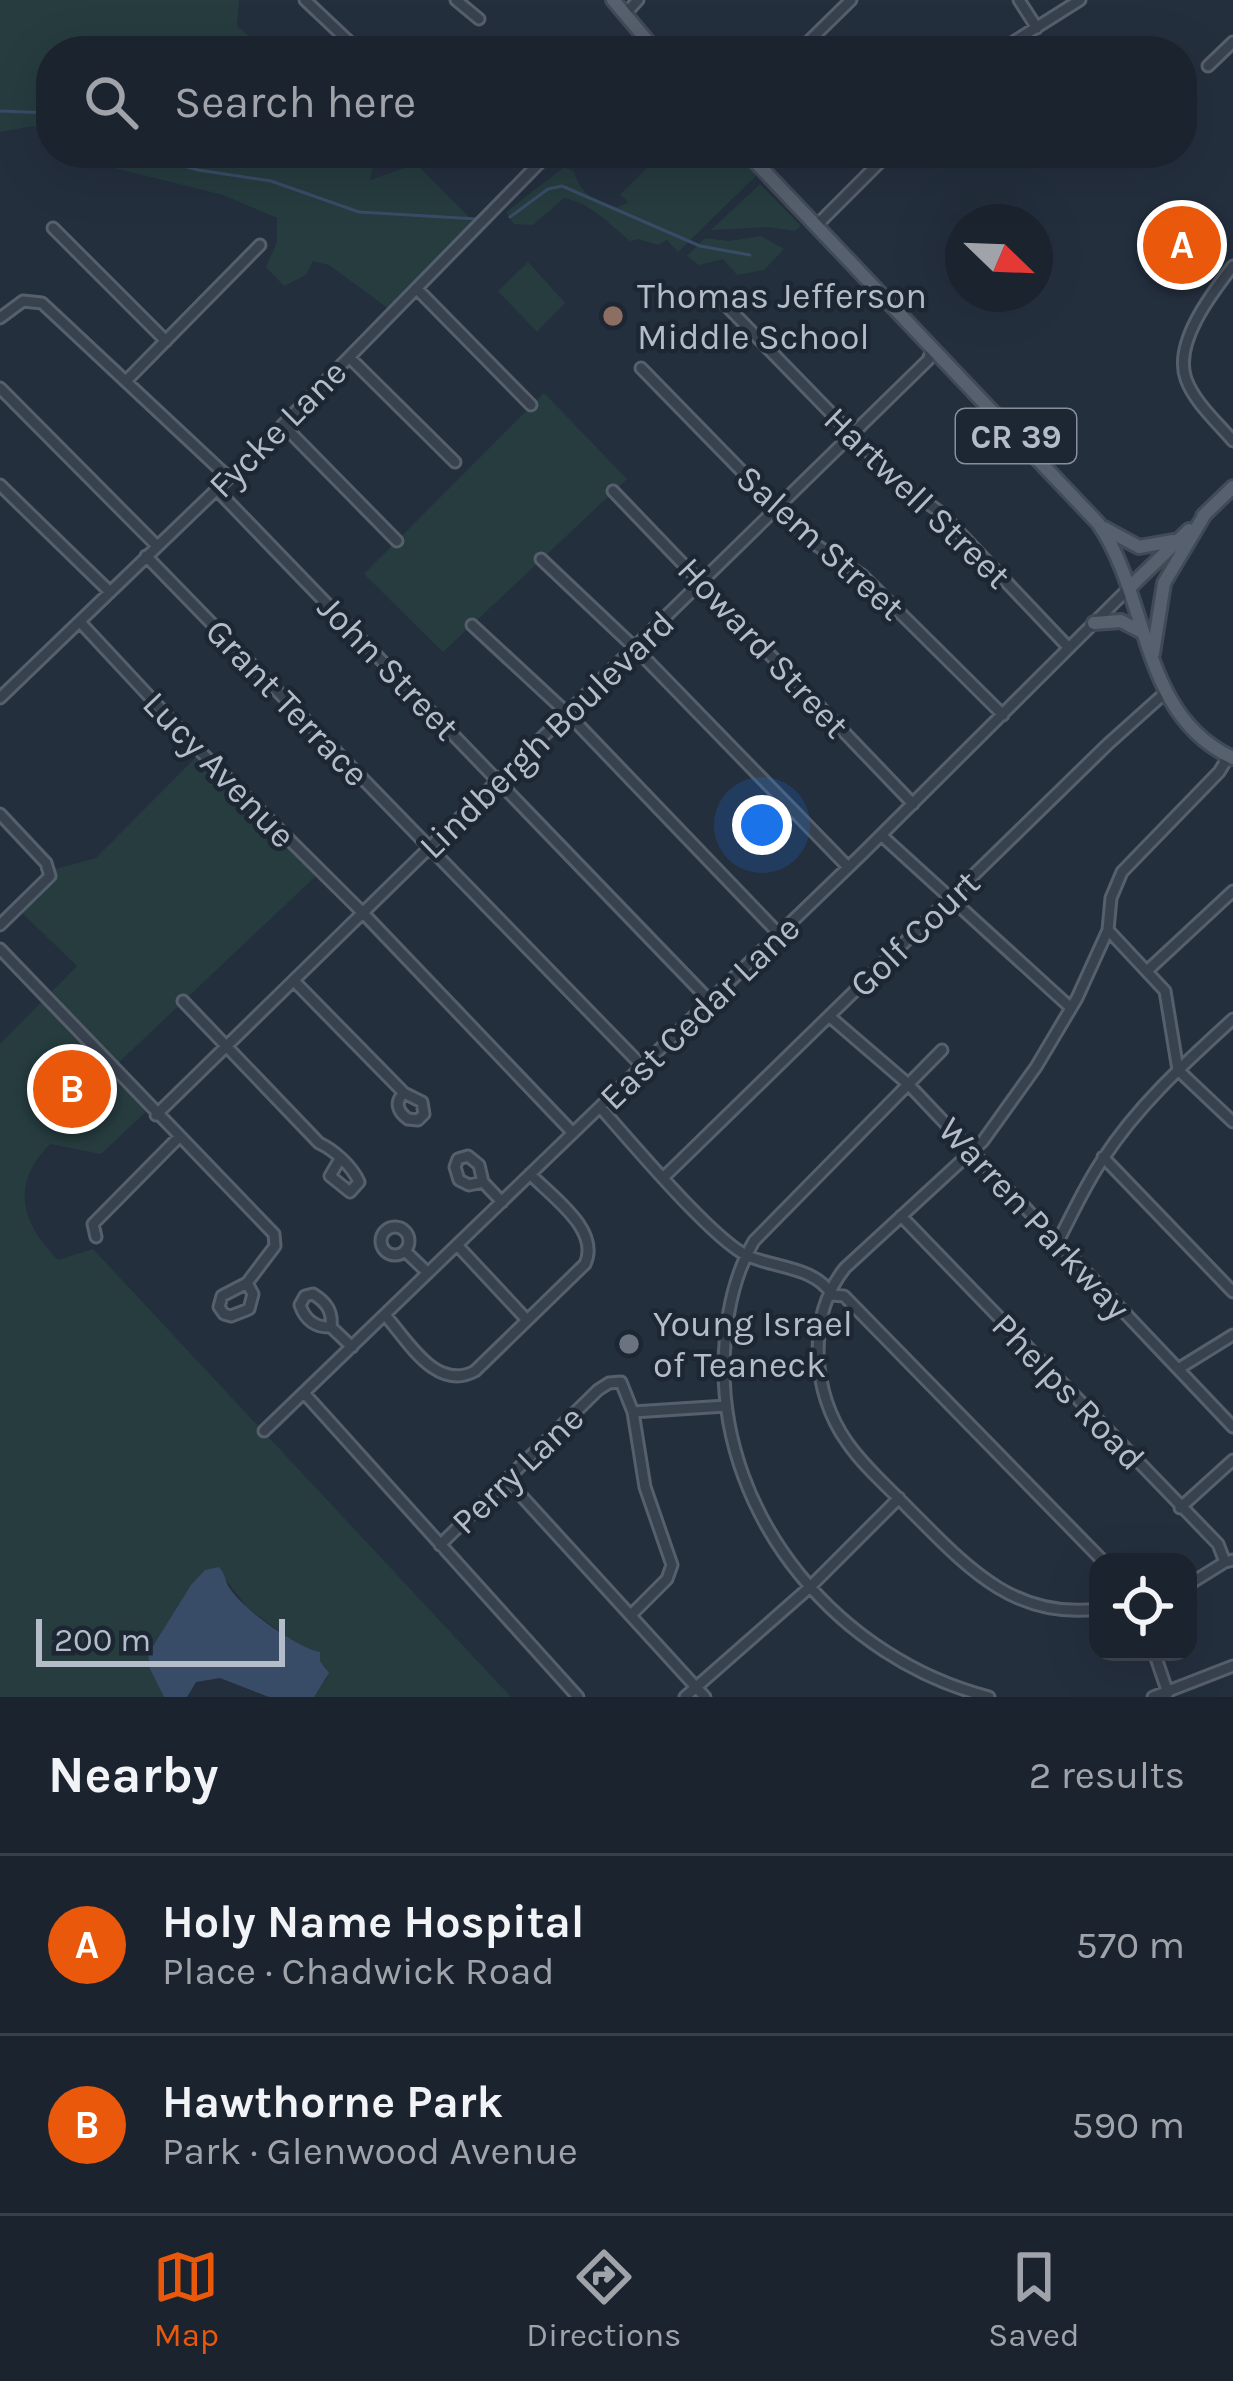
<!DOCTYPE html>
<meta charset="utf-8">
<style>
:root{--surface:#1b232e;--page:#282f3a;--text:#f1f3f6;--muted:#a0a4aa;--line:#39404a;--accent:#ea580c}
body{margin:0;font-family:Karla,sans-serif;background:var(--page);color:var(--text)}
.controls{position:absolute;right:36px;bottom:36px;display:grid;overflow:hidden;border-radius:24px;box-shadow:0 12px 48px #0002}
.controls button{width:108px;height:108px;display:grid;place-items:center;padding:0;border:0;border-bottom:3px solid var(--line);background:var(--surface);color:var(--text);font:60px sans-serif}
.compass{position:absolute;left:945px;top:204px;width:108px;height:108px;border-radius:50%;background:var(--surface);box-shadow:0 12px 48px #0002;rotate:113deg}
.scale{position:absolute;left:36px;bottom:30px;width:249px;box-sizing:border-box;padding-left:12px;border:6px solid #b4bcc9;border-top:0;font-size:33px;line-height:42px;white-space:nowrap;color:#b4bcc9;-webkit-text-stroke:9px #1d2633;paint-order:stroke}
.you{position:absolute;left:762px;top:825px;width:42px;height:42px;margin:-30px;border:9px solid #fff;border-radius:50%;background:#1a73e8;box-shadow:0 0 0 18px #1a73e833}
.badge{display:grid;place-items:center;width:78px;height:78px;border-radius:50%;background:var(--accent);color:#fff;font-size:39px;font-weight:700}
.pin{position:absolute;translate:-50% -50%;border:6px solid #fff;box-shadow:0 3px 12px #0006}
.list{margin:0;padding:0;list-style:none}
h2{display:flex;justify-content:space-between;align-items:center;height:156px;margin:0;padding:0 48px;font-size:51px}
h2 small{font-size:39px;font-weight:400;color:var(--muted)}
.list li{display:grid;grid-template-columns:78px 1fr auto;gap:36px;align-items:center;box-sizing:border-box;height:180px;padding:0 48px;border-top:3px solid var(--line)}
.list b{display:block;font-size:45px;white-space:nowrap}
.list p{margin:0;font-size:39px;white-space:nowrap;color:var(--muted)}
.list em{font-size:39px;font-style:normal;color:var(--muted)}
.icon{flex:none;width:66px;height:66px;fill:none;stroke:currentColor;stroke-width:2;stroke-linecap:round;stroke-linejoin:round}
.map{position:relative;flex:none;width:1233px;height:1697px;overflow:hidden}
.search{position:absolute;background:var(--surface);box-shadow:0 12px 48px #0002;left:36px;right:36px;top:36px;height:132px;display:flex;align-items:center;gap:30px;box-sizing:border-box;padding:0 42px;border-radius:48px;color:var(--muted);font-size:45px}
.sheet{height:516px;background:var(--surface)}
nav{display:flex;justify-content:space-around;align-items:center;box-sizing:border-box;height:168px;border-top:3px solid var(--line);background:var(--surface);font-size:33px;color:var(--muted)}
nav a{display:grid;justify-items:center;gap:6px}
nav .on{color:var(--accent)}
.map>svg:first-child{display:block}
.green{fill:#263c3f}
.water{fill:#394c67}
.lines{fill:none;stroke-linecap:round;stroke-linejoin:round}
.stream{stroke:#394c67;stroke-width:3}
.minor-casing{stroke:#565f6c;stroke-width:15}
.major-casing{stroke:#414a57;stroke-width:18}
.minor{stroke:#38414e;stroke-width:9}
.major{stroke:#56606e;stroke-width:12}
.education-dot{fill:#8d6e63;stroke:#1d2633;stroke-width:4.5}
.worship-dot{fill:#6b7280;stroke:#1d2633;stroke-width:4.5}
.labels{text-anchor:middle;stroke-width:9;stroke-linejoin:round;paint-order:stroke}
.shield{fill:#1d2633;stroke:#878f9c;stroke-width:3}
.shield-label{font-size:33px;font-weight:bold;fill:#b4bcc9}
.poi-label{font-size:36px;fill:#b4bcc9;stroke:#1d2633;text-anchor:start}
.street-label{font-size:36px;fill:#b4bcc9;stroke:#1d2633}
</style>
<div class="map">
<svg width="1233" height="1697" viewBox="0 0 1233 1697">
<rect width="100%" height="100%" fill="#242f3e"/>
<path class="green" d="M 0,0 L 239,0 L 237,26 L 267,51 L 51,51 L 51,135 L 33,126 L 0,132 Z
M 84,153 L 376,153 L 370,180 L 416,164 L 478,226 L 393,312 L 329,265 L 313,261 L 306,275 L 284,286 L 266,267 L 277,242 L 277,218 L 223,195 L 110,167 Z
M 662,153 L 736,153 L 757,175 L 678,252 L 667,240 L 658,245 L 638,239 L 630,241 C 611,226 590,202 564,198 L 533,225 L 514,224 L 506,212 L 564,167 L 574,172 C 580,193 597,204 618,207 L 628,202 L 620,195 Z
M 760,184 L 801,226 L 795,231 L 768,227 L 711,230 Z
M 761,236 L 784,249 L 764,270 L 737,275 L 723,259 L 699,265 L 687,256 L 705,238 L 729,241 Z
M 528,262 L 565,303 L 537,332 L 498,291 Z
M 544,393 L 627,479 L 443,652 L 364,574 Z
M 201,752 L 320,872 L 113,1068 L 150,1108 L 101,1154 L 50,1144 C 10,1184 21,1223 58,1260 L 93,1249 L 511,1697 L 312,1697 L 327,1678 L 326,1667 L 247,1607 L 226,1580 L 191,1585 L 148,1654 L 150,1669 L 164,1697 L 0,1697 L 0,1044 L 77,966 L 20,911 L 41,873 L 96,858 Z"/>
<path class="water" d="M 219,1567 C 224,1572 225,1578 227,1584 C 238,1606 297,1648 320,1652 L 320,1661 L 329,1673 L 314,1697 L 269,1697 L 220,1678 L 196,1682 L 187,1697 L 164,1697 L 150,1669 L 148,1654 L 191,1585 L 205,1570 Z"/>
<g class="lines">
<path class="stream" d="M 0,111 L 51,113
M 138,153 L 198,170 L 271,181 L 359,212 L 477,219
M 510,217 L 548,189 L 562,186 L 700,246 L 750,255"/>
<defs>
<path id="minor" d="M 305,0 L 359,51
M 456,0 L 479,19
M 1019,0 L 1037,28
M 626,13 L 638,0
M 799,51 L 851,0
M 999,51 L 1080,0
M 1208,66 L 1233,42
M 817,225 L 889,153
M 53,228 L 166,341
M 1233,266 C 1212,293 1173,343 1186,379 C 1194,402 1218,423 1233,441
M 417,289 L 531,405
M 716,295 L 898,482 L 940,512 L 1069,648
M 0,318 L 23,301 L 42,303 L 229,478
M 349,357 L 455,462
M 641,368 L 810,541 L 862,575 L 1003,715
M 127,380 L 260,245
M 0,388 L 157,546
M 283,425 L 397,541
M 0,485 L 110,592
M 217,490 L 710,1001
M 613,491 L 913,804
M 146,556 L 642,1066
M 541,559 L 634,647 L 848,867
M 80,622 L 201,752 L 363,913 L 573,1133
M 472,625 L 567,713 L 779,934
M 0,698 L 268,440 L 549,153
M 0,814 L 46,863 L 50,876 L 0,925
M 881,835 L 1071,1008
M 1108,930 L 1165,991 L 1178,1070 L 1233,1122
M 0,949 L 274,1234 L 275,1246 L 247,1283 L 222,1296 L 219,1307 L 224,1314 L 231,1316 L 249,1309 L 253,1294 L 247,1283
M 1148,970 L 1233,891
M 294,981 L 404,1093 L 422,1102 L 424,1114 L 418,1120 L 408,1119 C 398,1112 394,1102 404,1093
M 183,1001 L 319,1143 C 334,1150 352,1166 359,1182 L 350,1192 L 330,1176 L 340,1159
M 829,1016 L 908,1084 L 1233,1427
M 942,1050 L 754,1241 C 732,1278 725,1321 724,1364 C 722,1520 840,1659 989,1697
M 600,1107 C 629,1140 714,1241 748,1256 C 775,1268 816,1267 832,1295 L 844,1296 L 1104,1562
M 156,1115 L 928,360 L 932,350
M 1103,1157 L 1233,1292
M 664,1177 L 1108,744 L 1166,692
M 483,1182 L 469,1185 L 459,1180 L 455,1167 L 458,1159 L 468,1156 L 479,1165 L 483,1182 L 502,1202
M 901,1216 L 1218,1544 L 1225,1562 L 1233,1560
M381 1241a14 14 0 1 1 28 0a14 14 0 1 1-28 0Z
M 96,1237 L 93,1224 L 179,1137
M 1057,1243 C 1072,1215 1085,1185 1103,1159 C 1138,1105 1186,1062 1233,1019
M 457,1245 L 527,1320
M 405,1251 L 428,1273
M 385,1315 C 408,1341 436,1392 475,1371 L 585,1264 C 601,1230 552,1197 530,1174
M 331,1327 C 333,1311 326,1302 313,1294 L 305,1296 L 300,1305 C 305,1320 316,1328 331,1327 L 352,1347
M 1178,1369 L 1233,1335
M 304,1393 L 578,1697
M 633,1412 L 726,1406
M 264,1431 L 863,853 L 1129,588
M 506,1479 L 705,1697
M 1180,1508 L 1233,1460
M 440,1545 L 598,1390 L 609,1383 L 621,1382 L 633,1412 L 645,1487 L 672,1565 L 667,1579 L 631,1615
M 1188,1585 L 1225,1562
M 1098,1609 C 1013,1620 965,1565 910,1510 C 889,1488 864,1467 847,1442 C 812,1393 806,1317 845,1268 L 983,1141 L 1036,1067 L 1077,998 L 1108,930 L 1111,898 L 1122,872 L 1219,772 L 1229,756
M 1154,1652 L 1168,1693
M 685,1697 L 810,1587 L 899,1498
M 1153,1697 L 1233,1666"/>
<path id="major" d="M 613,0 L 656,51
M 747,153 L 1098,523 C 1150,597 1139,715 1233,758
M 1203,516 L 1233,487
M 1104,528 L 1139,547 L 1173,541
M 1129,588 L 1189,530
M 1094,623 L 1121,621 L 1142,632
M 1153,653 L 1164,583 L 1205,514"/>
</defs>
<use href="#minor" class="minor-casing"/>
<use href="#major" class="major-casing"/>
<use href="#minor" class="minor"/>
<use href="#major" class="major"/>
</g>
<circle class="education-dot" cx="613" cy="316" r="12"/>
<circle class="worship-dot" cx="629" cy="1344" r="12"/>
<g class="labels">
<rect class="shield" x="956" y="409" width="120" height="54" rx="9"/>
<g class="shield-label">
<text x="1016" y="448">CR 39</text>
</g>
<g class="poi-label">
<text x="637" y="308">Thomas Jefferson<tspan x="637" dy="41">Middle School</tspan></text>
<text x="653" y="1336">Young Israel<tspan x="653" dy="41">of Teaneck</tspan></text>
</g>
<g class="street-label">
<text transform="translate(277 428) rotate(-45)" y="13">Fycke Lane</text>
<text transform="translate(918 497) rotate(44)" y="13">Hartwell Street</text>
<text transform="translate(821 542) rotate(42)" y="13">Salem Street</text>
<text transform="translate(764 647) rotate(47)" y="13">Howard Street</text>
<text transform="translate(389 667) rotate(46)" y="13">John Street</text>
<text transform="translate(288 702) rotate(46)" y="13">Grant Terrace</text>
<text transform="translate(546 734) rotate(-44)" y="13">Lindbergh Boulevard</text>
<text transform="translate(220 769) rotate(46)" y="13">Lucy Avenue</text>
<text transform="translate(914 933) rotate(-44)" y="13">Golf Court</text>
<text transform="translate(699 1012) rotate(-44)" y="13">East Cedar Lane</text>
<text transform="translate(1035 1218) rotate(47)" y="13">Warren Parkway</text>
<text transform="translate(1069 1391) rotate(46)" y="13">Phelps Road</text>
<text transform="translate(517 1469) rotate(-44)" y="13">Perry Lane</text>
</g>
</g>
</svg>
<div class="controls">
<button><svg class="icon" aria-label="locate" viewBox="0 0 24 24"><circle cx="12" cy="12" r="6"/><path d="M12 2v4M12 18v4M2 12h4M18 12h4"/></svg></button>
</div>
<svg class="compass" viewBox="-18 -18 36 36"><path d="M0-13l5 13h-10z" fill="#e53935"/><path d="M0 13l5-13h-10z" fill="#a0a4aa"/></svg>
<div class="scale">200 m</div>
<div class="you"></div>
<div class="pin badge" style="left:1182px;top:245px">A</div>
<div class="pin badge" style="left:72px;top:1089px">B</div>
<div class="search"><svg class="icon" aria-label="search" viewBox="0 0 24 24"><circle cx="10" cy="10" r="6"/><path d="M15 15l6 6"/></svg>Search here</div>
</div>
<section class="sheet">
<h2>Nearby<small>2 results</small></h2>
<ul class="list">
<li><span class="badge">A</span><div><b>Holy Name Hospital</b><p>Place · Chadwick Road</p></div><em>570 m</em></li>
<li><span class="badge">B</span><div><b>Hawthorne Park</b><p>Park · Glenwood Avenue</p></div><em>590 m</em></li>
</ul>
</section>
<nav>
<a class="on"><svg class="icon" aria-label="map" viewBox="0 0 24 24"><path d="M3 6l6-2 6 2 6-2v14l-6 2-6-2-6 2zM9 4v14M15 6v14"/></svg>Map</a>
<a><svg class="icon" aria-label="directions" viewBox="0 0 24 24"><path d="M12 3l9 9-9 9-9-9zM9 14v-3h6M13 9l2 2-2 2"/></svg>Directions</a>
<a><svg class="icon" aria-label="saved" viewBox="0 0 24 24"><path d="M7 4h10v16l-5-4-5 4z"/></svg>Saved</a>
</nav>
